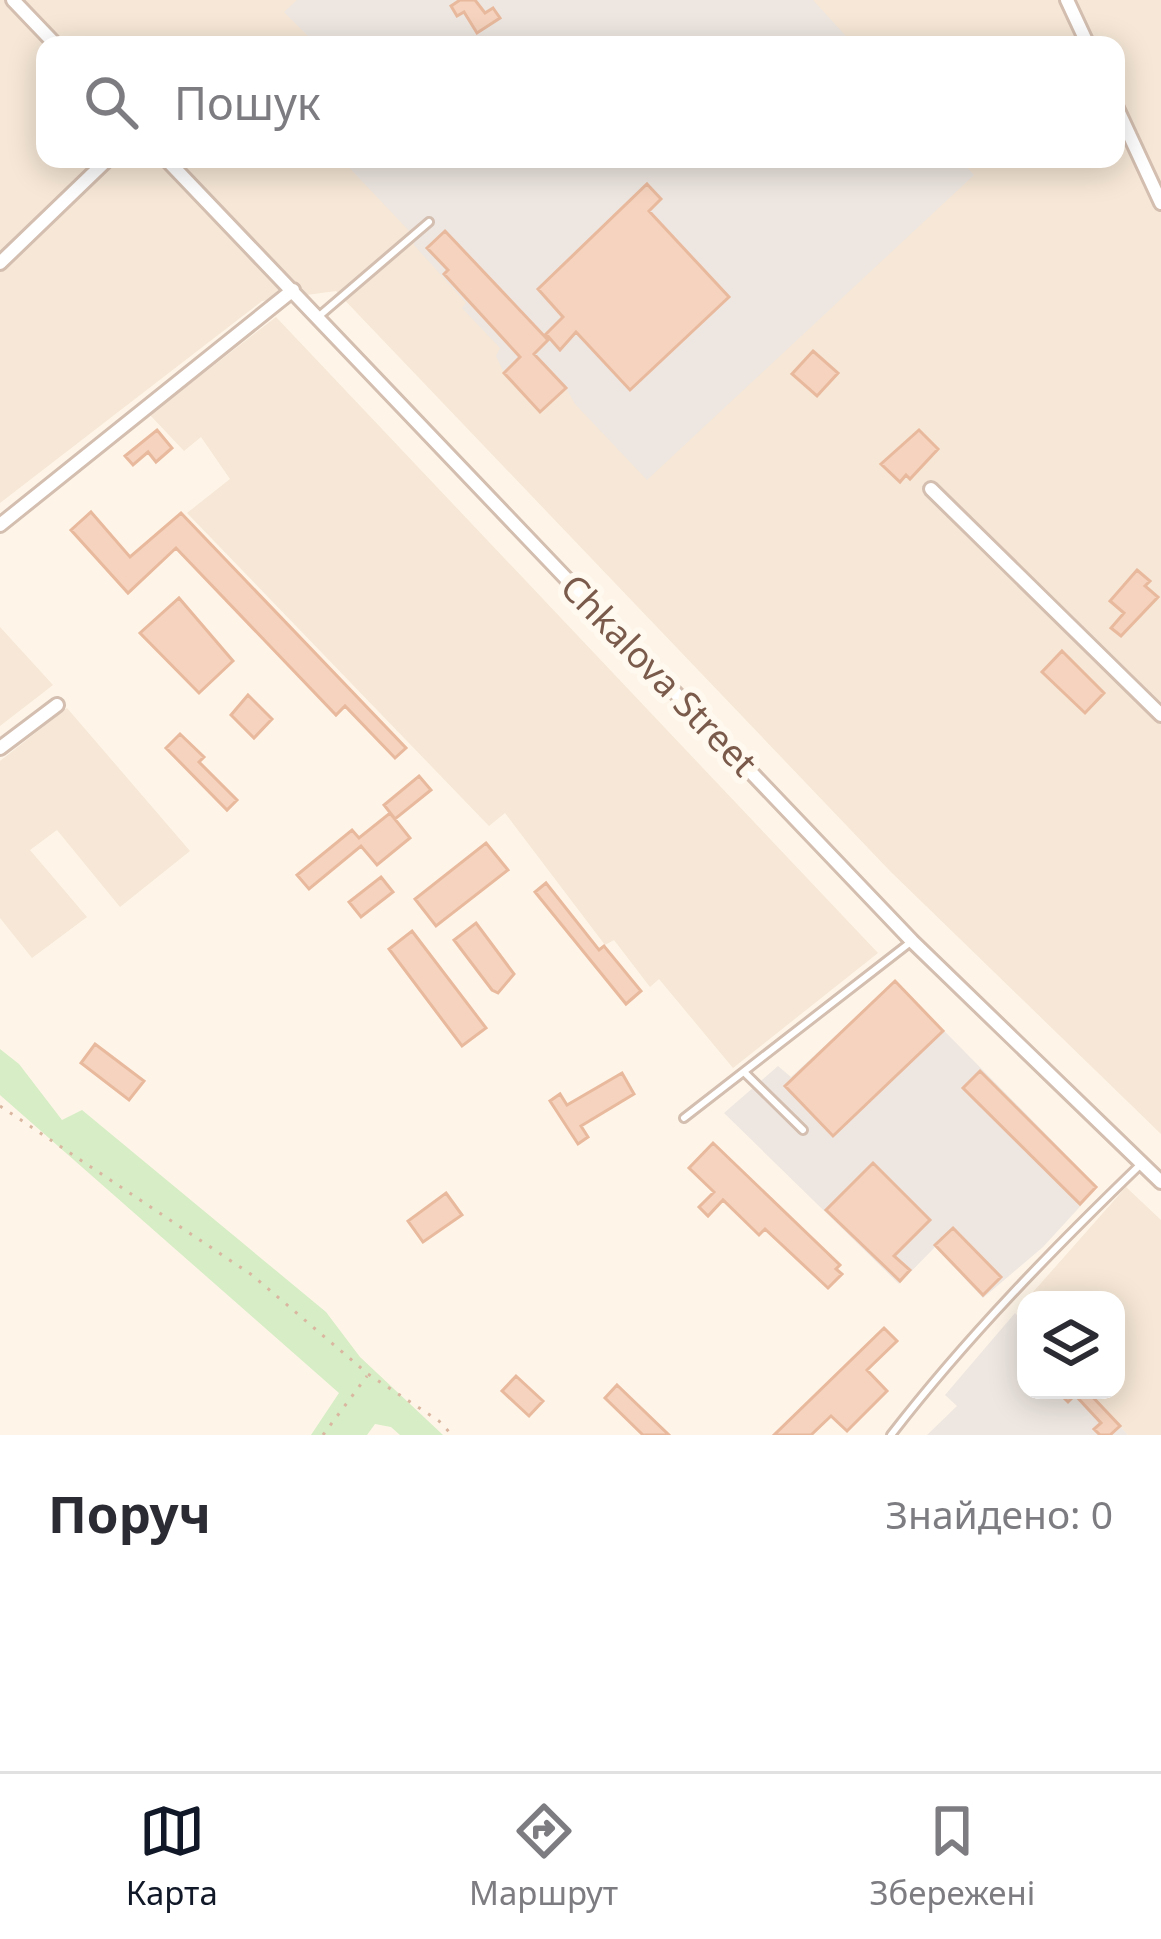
<!DOCTYPE html>
<html lang="uk">
<meta charset="utf-8">
<style>
:root{--surface:#fff;--page:#f2f2f3;--text:#2b2b33;--muted:#7c7c81;--line:#e1e1e2;--accent:#111827}
body{margin:0;font-family:"Noto Sans",sans-serif;background:var(--page);color:var(--text)}
.controls{position:absolute;right:36px;bottom:36px;display:grid;overflow:hidden;border-radius:24px;box-shadow:0 6px 30px #0003}
.controls button{width:108px;height:108px;display:grid;place-items:center;padding:0;border:0;border-bottom:3px solid var(--line);background:var(--surface);color:var(--text);font:60px sans-serif}
.list{margin:0;padding:0;list-style:none}
h2{display:flex;justify-content:space-between;align-items:center;height:156px;margin:0;padding:0 48px;font-size:51px}
h2 small{font-size:39px;font-weight:400;color:var(--muted)}
.icon{flex:none;width:66px;height:66px;fill:none;stroke:currentColor;stroke-width:2;stroke-linecap:round;stroke-linejoin:round}
.map{position:relative;flex:none;width:1161px;height:1435px;overflow:hidden}
.search{position:absolute;background:var(--surface);box-shadow:0 6px 30px #0003;left:36px;right:36px;top:36px;height:132px;display:flex;align-items:center;gap:30px;box-sizing:border-box;padding:0 42px;border-radius:24px;color:var(--muted);font-size:45px}
.sheet{height:336px;background:var(--surface)}
nav{display:flex;justify-content:space-around;align-items:center;box-sizing:border-box;height:168px;border-top:3px solid var(--line);background:var(--surface);font-size:33px;color:var(--muted)}
nav a{display:grid;justify-items:center;gap:6px}
nav .on{color:var(--accent)}
.map>svg:first-child{display:block}
.residential{fill:#f6e7d6;fill-rule:evenodd}
.industrial{fill:#eee7e1}
.green{fill:#d6edc5}
.building{fill:#f5d3be;stroke:#e8b99d;stroke-width:3}
.lines{fill:none;stroke-linecap:round;stroke-linejoin:round}
.service-casing{stroke:#d3beaf;stroke-width:12}
.minor-casing{stroke:#d3beaf;stroke-width:18}
.path{stroke:#dab6a0;stroke-width:3;stroke-dasharray:3 9;stroke-linecap:butt}
.service{stroke:#fff;stroke-width:6}
.minor{stroke:#fff;stroke-width:12}
.labels{text-anchor:middle;stroke-width:12;stroke-linejoin:round;paint-order:stroke}
.street-label{font-size:36px;fill:#7a5a4a;stroke:#fff9f0}
</style>
<div class="map">
<svg width="1161" height="1435" viewBox="0 0 1161 1435">
<rect width="100%" height="100%" fill="#fef5e8"/>
<path class="residential" d="M 0,0 L 1161,0 L 1161,1134 L 890,871 L 336,291 L 262,301 L 0,503 ZM 45,45 L 1116,45 L 1116,159 L 45,159 Z
M 276,317 L 878,953 L 733,1068 L 659,979 L 650,987 L 614,940 L 605,945 L 505,813 L 489,826 L 187,513 L 230,479 L 201,437 L 184,451 L 150,415 Z
M 0,627 L 53,685 L 0,726 Z
M 67,708 L 190,851 L 120,907 L 57,830 L 30,850 L 87,917 L 32,958 L 0,918 L 0,761 Z
M 1126,1187 L 1161,1220 L 1161,1435 L 1128,1435 L 1087,1390 L 1116,1390 L 1116,1300 L 1026,1300 Z"/>
<path class="industrial" d="M 297,0 L 813,0 L 854,45 L 317,45 L 284,12 Z
M 341,159 L 959,159 L 974,175 L 647,480 L 575,404 L 566,388 L 540,412 L 504,373 L 496,356 L 500,348 L 462,308 L 466,303 L 414,245 L 413,235 Z
M 895,981 L 1098,1187 L 1043,1247 L 983,1298 L 935,1247 L 899,1284 L 724,1113 L 778,1066 L 791,1077 Z
M 1015,1313 L 1026,1325 L 1026,1390 L 1087,1390 L 1128,1435 L 927,1435 L 957,1406 L 945,1395 Z"/>
<path class="green" d="M 0,1049 L 19,1064 L 62,1120 L 82,1110 L 326,1312 L 360,1357 L 443,1435 L 400,1435 L 391,1427 L 375,1424 L 367,1435 L 311,1435 L 339,1393 L 0,1095 Z"/>
<path class="building" d="M 460,0 L 475,0 L 485,13 L 493,8 L 500,18 L 477,33 L 464,12 L 457,16 L 451,6 Z
M 647,184 L 661,199 L 649,211 L 729,297 L 630,390 L 576,332 L 560,350 L 546,334 L 563,317 L 538,289 Z
M 445,231 L 548,340 L 534,354 L 566,388 L 540,412 L 504,373 L 520,357 L 444,274 L 448,270 L 427,248 Z
M 813,351 L 838,373 L 817,396 L 792,374 Z
M 157,430 L 172,448 L 156,462 L 148,452 L 133,465 L 125,456 Z
M 919,430 L 938,449 L 910,479 L 906,475 L 900,482 L 881,464 Z
M 91,512 L 130,557 L 181,513 L 406,748 L 395,758 L 345,706 L 336,715 L 176,548 L 128,593 L 71,530 Z
M 1137,570 L 1150,581 L 1145,586 L 1158,597 L 1121,636 L 1111,628 L 1124,613 L 1110,601 Z
M 179,598 L 233,661 L 199,693 L 140,633 Z
M 1062,651 L 1104,693 L 1085,713 L 1042,672 Z
M 248,695 L 272,719 L 254,738 L 231,715 Z
M 180,734 L 204,757 L 199,762 L 237,800 L 227,810 L 166,748 Z
M 419,776 L 431,790 L 395,819 L 384,805 Z
M 390,813 L 410,838 L 377,865 L 361,846 L 309,889 L 297,875 L 352,830 L 359,838 Z
M 486,843 L 508,870 L 436,926 L 415,899 Z
M 381,877 L 393,892 L 361,917 L 349,902 Z
M 546,883 L 599,950 L 604,946 L 641,991 L 626,1004 L 535,892 Z
M 476,923 L 514,974 L 498,993 L 492,990 L 454,940 Z
M 412,931 L 486,1028 L 462,1046 L 389,949 Z
M 895,981 L 943,1031 L 833,1136 L 785,1086 Z
M 95,1044 L 144,1081 L 129,1100 L 81,1063 Z
M 980,1071 L 1096,1187 L 1080,1204 L 963,1088 Z
M 622,1073 L 634,1094 L 581,1126 L 588,1137 L 578,1144 L 550,1101 L 560,1094 L 567,1105 Z
M 713,1143 L 840,1265 L 836,1269 L 842,1274 L 828,1288 L 765,1229 L 759,1235 L 723,1200 L 708,1216 L 699,1207 L 714,1192 L 689,1168 Z
M 873,1163 L 930,1220 L 894,1256 L 910,1270 L 900,1281 L 826,1210 Z
M 446,1193 L 462,1215 L 423,1242 L 408,1221 Z
M 953,1228 L 1001,1277 L 983,1295 L 935,1245 Z
M 884,1328 L 897,1341 L 867,1370 L 887,1391 L 847,1431 L 831,1416 L 811,1435 L 774,1435 Z
M 516,1376 L 543,1401 L 529,1416 L 502,1391 Z
M 617,1385 L 669,1435 L 643,1435 L 605,1398 Z
M 1056,1390 L 1086,1390 L 1120,1426 L 1110,1435 L 1100,1435 L 1094,1429 L 1101,1423 L 1075,1395 L 1068,1402 Z"/>
<g class="lines">
<defs>
<path id="service" d="M 318,317 L 429,222
M 744,1072 L 803,1130
M 684,1118 L 912,941
M 891,1435 C 966,1338 1053,1249 1141,1164"/>
<path id="minor" d="M 13,0 L 56,45
M 1067,0 L 1088,45
M 1116,106 L 1161,203
M 166,159 L 912,941 L 1161,1182
M 0,263 L 108,159
M 931,489 L 1161,715
M 0,525 L 293,290
M 0,748 L 57,705"/>
</defs>
<use href="#service" class="service-casing"/>
<use href="#minor" class="minor-casing"/>
<path class="path" d="M 0,1106 L 252,1275 L 368,1374 L 439,1421 L 452,1435
M 323,1435 L 367,1376"/>
<use href="#service" class="service"/>
<use href="#minor" class="minor"/>
</g>
<g class="labels">
<g class="street-label">
<text transform="translate(659 675) rotate(46)" y="13">Chkalova Street</text>
</g>
</g>
</svg>
<div class="controls">
<button><svg class="icon" aria-label="layers" viewBox="0 0 24 24"><path d="M12 4l9 5-9 5-9-5zM3 14l9 5 9-5"/></svg></button>
</div>
<div class="search"><svg class="icon" aria-label="search" viewBox="0 0 24 24"><circle cx="10" cy="10" r="6"/><path d="M15 15l6 6"/></svg>Пошук</div>
</div>
<section class="sheet">
<h2>Поруч<small>Знайдено: 0</small></h2>
<ul class="list">
</ul>
</section>
<nav>
<a class="on"><svg class="icon" aria-label="map" viewBox="0 0 24 24"><path d="M3 6l6-2 6 2 6-2v14l-6 2-6-2-6 2zM9 4v14M15 6v14"/></svg>Карта</a>
<a><svg class="icon" aria-label="directions" viewBox="0 0 24 24"><path d="M12 3l9 9-9 9-9-9zM9 14v-3h6M13 9l2 2-2 2"/></svg>Маршрут</a>
<a><svg class="icon" aria-label="saved" viewBox="0 0 24 24"><path d="M7 4h10v16l-5-4-5 4z"/></svg>Збережені</a>
</nav>
